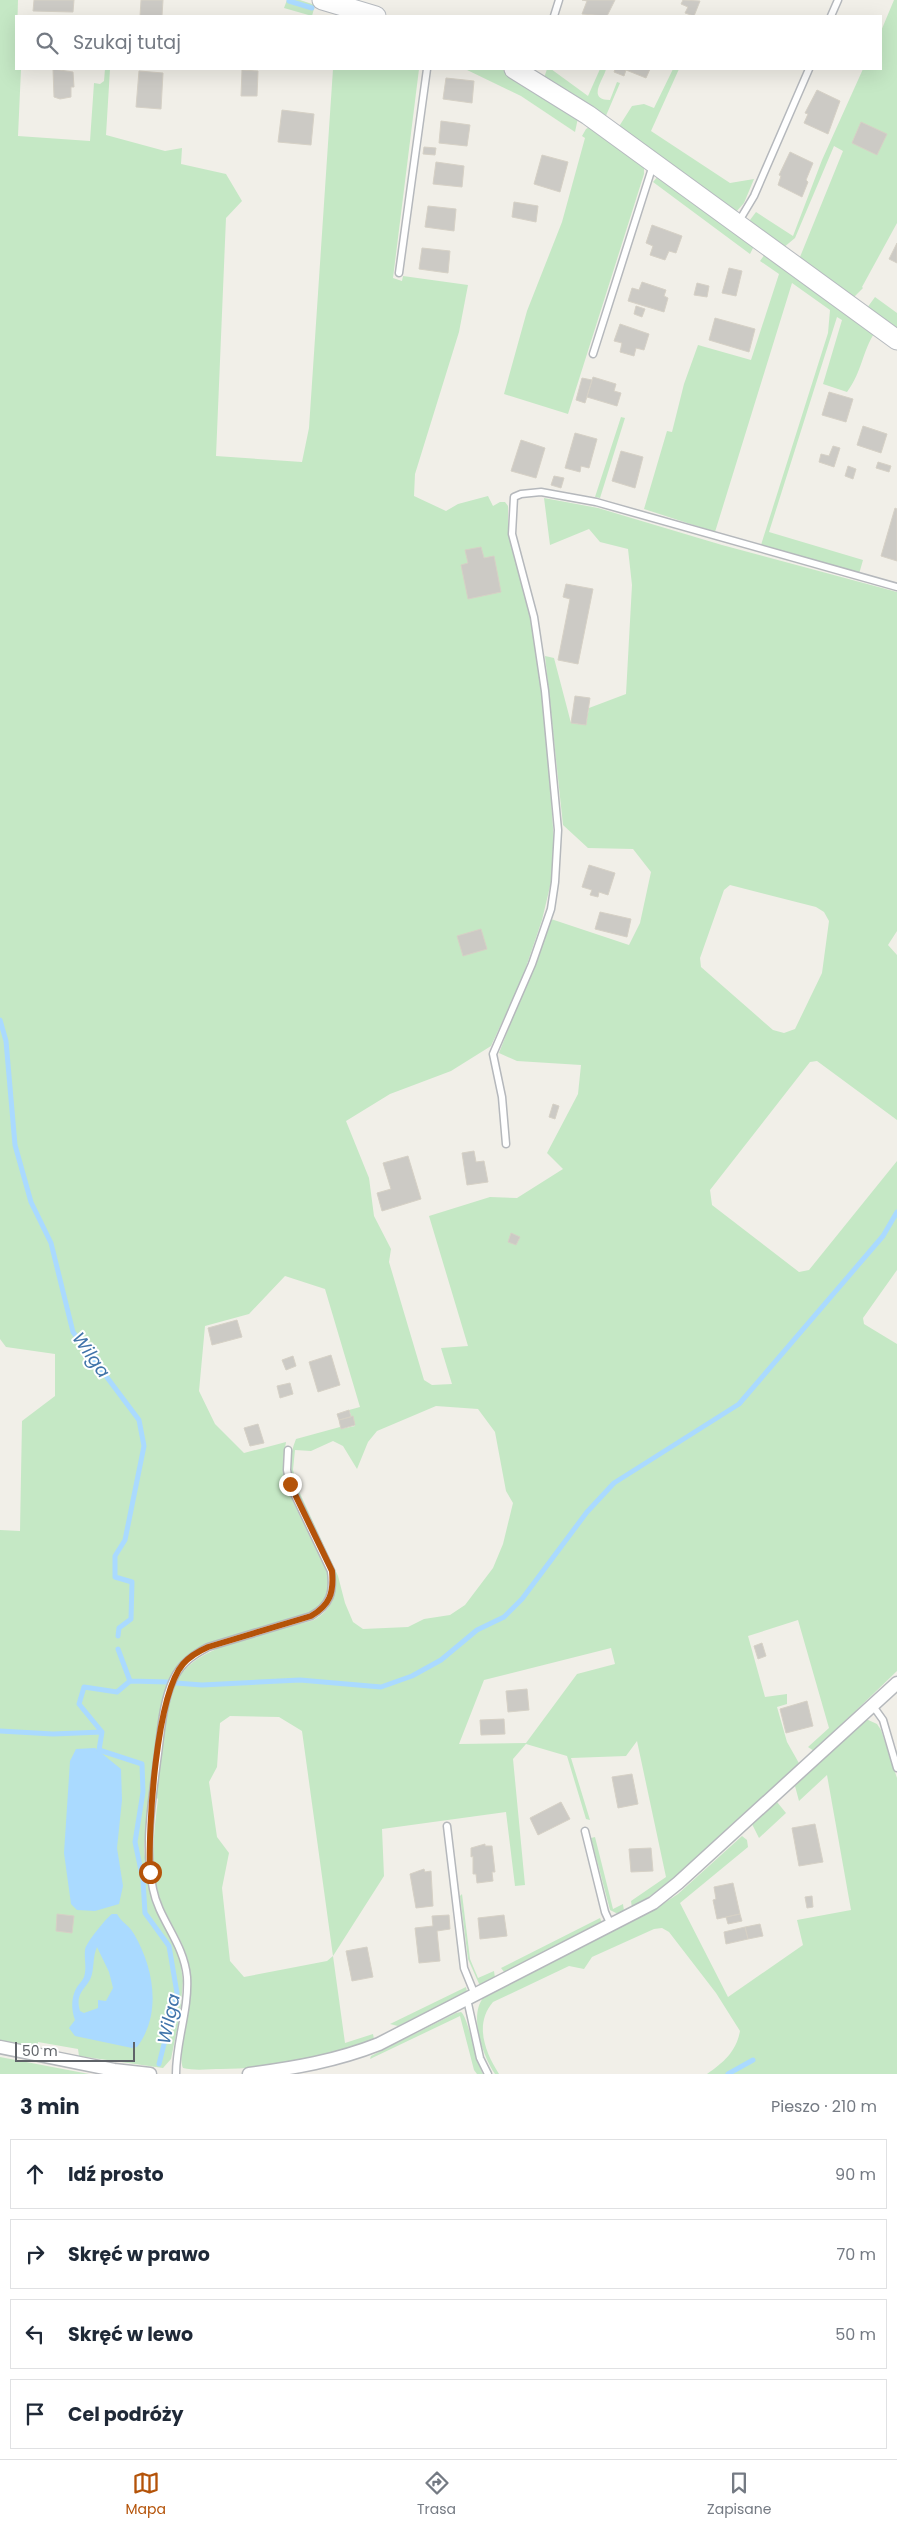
<!DOCTYPE html>
<html lang="pl">
<meta charset="utf-8">
<style>
:root{--surface:#fff;--page:#f6f6f7;--text:#1f2937;--muted:#747a83;--line:#e0e1e3;--accent:#b45309}
body{margin:0;font-family:Poppins,sans-serif;background:var(--page);color:var(--text)}
.scale{position:absolute;left:15px;bottom:12px;width:120px;box-sizing:border-box;padding-left:5px;border:2px solid #5f6368;border-top:0;font-size:14px;line-height:18px;white-space:nowrap;color:#5f6368;-webkit-text-stroke:4px #fff;paint-order:stroke}
.stop{position:absolute;width:15px;height:15px;margin:-11px;border:4px solid #b45309;border-radius:50%;background:#fff}
.stop.end{background:#b45309;border-color:#fff;box-shadow:0 1px 5px #0008}
.list{margin:0;padding:0;list-style:none}
h2{display:flex;justify-content:space-between;align-items:center;height:65px;margin:0;padding:0 20px;font-size:21px}
h2 small{font-size:16px;font-weight:400;color:var(--muted)}
.list li{display:grid;grid-template-columns:32px 1fr auto;gap:15px;align-items:center;box-sizing:border-box;height:70px;margin:0 10px 10px;padding:0 10px;border:1px solid var(--line);border-radius:0px}
.list b{display:block;font-size:19px;white-space:nowrap}
.list em{font-size:16px;font-style:normal;color:var(--muted)}
.icon{flex:none;width:28px;height:28px;fill:none;stroke:currentColor;stroke-width:2;stroke-linecap:round;stroke-linejoin:round}
.map{position:relative;flex:none;width:897px;height:2074px;overflow:hidden}
.search{position:absolute;background:var(--surface);box-shadow:0 5px 20px #0002;left:15px;right:15px;top:15px;height:55px;display:flex;align-items:center;gap:12px;box-sizing:border-box;padding:0 18px;border-radius:0px;color:var(--muted);font-size:19px}
.sheet{height:385px;background:var(--surface)}
nav{display:flex;justify-content:space-around;align-items:center;box-sizing:border-box;height:70px;border-top:1px solid var(--line);background:var(--surface);font-size:14px;color:var(--muted)}
nav a{display:grid;justify-items:center;gap:2px}
nav .on{color:var(--accent)}
.map>svg:first-child{display:block}
.green{fill:#c5e8c5;fill-rule:evenodd}
.water{fill:#aadaff;fill-rule:evenodd}
.lines{fill:none;stroke-linecap:round;stroke-linejoin:round}
.stream{stroke:#aadaff;stroke-width:5}
.building{fill:#cccac5;stroke:#d6d1c6}
.lane-casing{stroke:#b5b8bc;stroke-width:9}
.street-casing{stroke:#b5b8bc;stroke-width:15}
.secondary-casing{stroke:#b6babf;stroke-width:21}
.lane{stroke:#fff;stroke-width:6}
.street{stroke:#fff;stroke-width:12}
.secondary{stroke:#fff;stroke-width:19}
.route{stroke:#b45309;stroke-width:6}
.labels{text-anchor:middle;stroke-width:4;stroke-linejoin:round;paint-order:stroke}
.water-label{font-size:18px;font-style:italic;fill:#4174aa;stroke:#fff}
</style>
<div class="map">
<svg width="897" height="2074" viewBox="0 0 897 2074">
<rect width="100%" height="100%" fill="#f1efe8"/>
<path class="green" d="M 0,0 L 18,0 L 16,69 L 21,69 L 18,136 L 90,141 L 94,83 L 100,84 L 104,81 L 105,69 L 110,69 L 106,135 L 165,151 L 182,148 L 181,164 L 226,174 L 242,201 L 226,218 L 216,456 L 302,462 L 309,428 L 333,69 L 419,69 L 393,278 L 402,281 L 403,276 L 468,285 L 459,332 L 415,474 L 414,496 L 446,511 L 458,504 L 488,496 L 493,506 L 500,502 L 505,502 L 508,506 L 508,533 L 531,617 L 543,692 L 554,841 L 552,878 L 542,920 L 522,979 L 491,1046 L 451,1071 L 390,1094 L 346,1121 L 369,1178 L 374,1216 L 391,1249 L 389,1262 L 424,1380 L 432,1385 L 452,1384 L 441,1348 L 468,1346 L 429,1216 L 490,1197 L 517,1198 L 563,1169 L 547,1153 L 578,1094 L 581,1065 L 517,1061 L 499,1053 L 551,919 L 629,945 L 640,923 L 651,872 L 633,849 L 588,848 L 563,825 L 545,656 L 554,658 L 571,723 L 586,725 L 589,708 L 626,694 L 632,585 L 628,549 L 600,542 L 589,529 L 550,545 L 544,498 L 598,508 L 722,545 L 897,592 L 897,931 L 888,945 L 897,955 L 897,1120 L 817,1061 L 810,1062 L 710,1190 L 712,1205 L 799,1272 L 809,1270 L 897,1161 L 897,1270 L 863,1318 L 864,1324 L 897,1344 L 897,1671 L 814,1751 L 808,1747 L 829,1728 L 798,1620 L 748,1636 L 765,1697 L 787,1694 L 787,1704 L 777,1707 L 787,1742 L 800,1765 L 674,1880 L 632,1908 L 631,1901 L 666,1877 L 637,1741 L 626,1756 L 571,1758 L 590,1820 L 586,1819 L 567,1756 L 526,1744 L 513,1759 L 525,1885 L 515,1886 L 506,1812 L 382,1829 L 384,1876 L 333,1956 L 345,2043 L 373,2034 L 374,2039 C 324,2059 276,2068 221,2069 C 209,2069 195,2071 183,2068 C 176,2053 194,1996 190,1970 C 187,1946 171,1926 162,1904 C 148,1871 154,1833 158,1799 L 149,1790 L 144,1849 L 149,1891 L 180,1959 L 183,1981 L 180,2015 L 171,2059 L 163,2068 L 79,2056 L 78,2049 L 38,2042 L 38,2047 L 35,2047 L 0,2041 L 0,1530 L 20,1531 L 22,1421 L 55,1396 L 55,1354 L 6,1347 L 0,1339 ZM 730,885 L 816,907 L 824,912 L 829,921 L 822,973 L 795,1029 L 784,1033 L 773,1030 L 701,967 L 700,958 L 724,890 ZM 285,1276 L 325,1289 L 360,1407 L 349,1410 L 355,1426 L 341,1429 L 340,1427 L 296,1439 C 291,1451 289,1463 291,1477 C 300,1519 369,1588 314,1620 C 279,1630 206,1643 184,1671 L 176,1670 C 184,1656 194,1649 209,1643 L 309,1614 C 325,1603 330,1593 328,1574 L 286,1487 L 283,1461 L 286,1442 L 244,1453 L 215,1424 L 199,1391 L 205,1326 L 249,1314 ZM 436,1406 L 478,1409 L 495,1432 L 506,1491 L 513,1503 L 503,1544 L 493,1568 L 465,1605 L 450,1615 L 424,1619 L 408,1627 L 363,1629 L 353,1622 L 345,1603 L 338,1576 L 298,1489 L 293,1470 L 295,1450 L 311,1451 L 333,1441 L 343,1446 L 357,1469 L 368,1442 L 377,1431 ZM 611,1648 L 615,1664 L 577,1674 L 526,1743 L 459,1744 L 484,1680 ZM 230,1716 L 279,1717 L 302,1731 L 333,1956 L 327,1961 L 244,1977 L 230,1961 L 222,1888 L 229,1853 L 217,1837 L 209,1782 L 217,1767 L 220,1723 Z
M 287,0 L 300,0 L 315,5 L 312,16 L 284,8 Z
M 894,0 L 897,0 L 897,223 L 862,287 L 863,288 L 853,298 L 803,263 L 800,257 L 843,151 L 834,146 L 795,238 L 783,248 L 751,225 L 750,220 L 756,212 L 793,236 L 822,160 L 863,69 L 881,69 L 881,31 Z
M 465,69 L 501,69 L 526,82 L 578,118 L 575,132 L 521,96 Z
M 547,69 L 551,69 L 588,96 L 600,69 L 606,69 C 604,79 586,100 610,100 L 617,82 L 620,83 L 605,118 L 544,78 Z
M 673,69 L 679,69 L 651,131 L 730,183 L 754,179 L 744,203 L 736,212 L 618,128 L 632,106 L 644,104 L 654,108 Z
M 591,126 L 644,164 L 644,174 L 568,414 L 504,394 L 527,311 L 562,222 L 585,138 L 582,136 L 586,129 Z
M 659,175 L 755,244 L 750,254 L 653,182 Z
M 765,254 L 875,332 C 862,352 862,372 847,392 L 823,384 L 842,320 L 837,317 L 769,532 L 863,560 L 859,574 L 761,545 L 828,333 L 830,310 L 792,283 L 715,532 L 644,509 L 667,431 L 672,432 L 684,384 L 698,345 L 751,360 L 779,274 L 760,261 Z
M 875,297 L 897,313 L 897,329 L 867,308 Z
M 621,417 L 625,418 L 600,498 L 595,497 Z
M 866,1719 L 877,1724 L 881,1730 L 897,1778 L 897,2074 L 707,2074 C 724,2062 736,2052 740,2031 L 716,1993 L 669,1932 L 662,1928 L 654,1929 L 592,1957 L 584,1969 L 569,1966 L 493,2002 C 474,2024 485,2052 499,2074 L 495,2074 C 483,2057 468,2014 484,1997 L 652,1911 L 678,1894 L 742,1836 L 747,1840 L 748,1847 L 680,1903 L 728,1997 L 803,1945 L 797,1920 L 851,1910 L 827,1775 L 799,1801 L 795,1786 Z
M 777,1802 L 786,1813 L 759,1838 L 752,1824 Z
M 595,1837 L 613,1909 L 623,1904 L 624,1911 L 620,1915 L 610,1910 L 591,1838 Z
M 462,1894 L 470,1959 L 478,1978 L 494,1971 L 495,1978 L 480,1986 L 468,1959 L 460,1896 Z
M 600,1918 L 602,1923 L 505,1973 L 501,1968 Z
M 466,1987 L 467,1992 L 398,2026 L 390,2024 Z
M 461,2012 C 468,2017 476,2061 483,2074 L 477,2074 L 474,2070 L 460,2016 L 370,2059 L 371,2056 L 456,2013 Z
M 0,2057 L 89,2074 L 0,2074 Z"/>
<path class="water" d="M 95,1748 L 121,1769 L 122,1800 L 117,1848 L 123,1886 L 119,1904 L 95,1911 L 77,1910 L 71,1904 L 64,1853 L 70,1761 L 76,1749 Z
M 112,1914 L 117,1914 C 122,1923 129,1925 134,1934 C 154,1968 162,2014 137,2047 L 132,2048 L 75,2036 L 69,2028 L 75,2020 C 71,2009 71,1997 77,1987 C 80,1983 82,1981 84,1977 C 87,1967 84,1960 85,1950 C 85,1944 107,1917 112,1914 ZM 97,1947 L 109,1972 L 113,1988 L 106,2001 L 98,2000 L 98,2008 L 84,2013 L 80,2011 C 74,1991 89,1988 92,1974 C 94,1965 93,1956 97,1947 Z"/>
<g class="lines">
<path class="stream" d="M 289,1 L 312,8
M 0,1020 L 6,1041 L 15,1145 L 31,1202 L 51,1243 L 73,1332 L 139,1420 L 144,1446 L 125,1540 L 115,1556 L 115,1577 L 132,1582 L 131,1619 L 119,1628 L 118,1636
M 118,1649 L 130,1681
M 130,1681 L 117,1692 L 84,1687 L 79,1704 L 102,1732 L 99,1750 L 142,1764 L 143,1792 L 135,1842 L 143,1880 L 145,1913 L 169,1946 L 177,1993 L 159,2064
M 130,1681 L 168,1682
M 176,1683 L 202,1685 L 300,1680 L 381,1687 L 412,1676 L 441,1660 L 477,1630 L 504,1617 L 522,1599 L 587,1512 L 614,1483 L 739,1404 L 883,1236 L 897,1212
M 0,1731 L 53,1734 L 102,1732
M 728,2074 L 753,2060"/>
</g>
<path class="building" d="M 34,0 L 74,0 L 73,12 L 33,11 Z
M 141,0 L 163,0 L 162,16 L 140,16 Z
M 582,0 L 615,0 L 607,16 L 582,14 L 587,1 Z
M 683,0 L 700,1 L 694,16 L 685,13 L 688,7 L 681,4 Z
M 53,69 L 73,72 L 74,87 L 71,87 L 71,97 L 60,99 L 54,97 Z
M 615,69 L 650,69 L 646,78 L 626,70 L 624,76 L 614,72 Z
M 242,70 L 258,71 L 257,96 L 241,96 Z
M 139,71 L 163,73 L 161,109 L 136,107 Z
M 446,78 L 474,81 L 472,103 L 443,99 Z
M 817,90 L 840,101 L 828,134 L 804,123 L 808,114 L 805,113 Z
M 282,110 L 314,114 L 311,145 L 278,142 Z
M 441,121 L 470,125 L 467,146 L 439,143 Z
M 861,122 L 887,134 L 877,155 L 852,143 Z
M 424,147 L 436,148 L 435,155 L 423,154 Z
M 790,152 L 813,163 L 806,180 L 808,182 L 802,197 L 778,185 L 781,176 L 779,175 Z
M 542,155 L 568,162 L 560,192 L 534,184 Z
M 436,162 L 464,166 L 462,187 L 433,184 Z
M 514,202 L 538,206 L 536,222 L 512,217 Z
M 428,206 L 456,209 L 454,231 L 425,227 Z
M 652,225 L 682,236 L 676,253 L 669,251 L 665,260 L 650,255 L 653,246 L 646,243 Z
M 897,243 L 897,263 L 889,259 Z
M 422,248 L 450,251 L 448,273 L 419,269 Z
M 729,268 L 742,271 L 736,296 L 722,293 Z
M 642,282 L 666,290 L 664,296 L 668,298 L 664,312 L 628,301 L 632,288 L 639,290 Z
M 697,283 L 709,286 L 707,297 L 694,295 Z
M 636,306 L 645,309 L 642,317 L 634,314 Z
M 715,318 L 755,329 L 749,352 L 709,340 Z
M 620,324 L 649,334 L 644,350 L 636,348 L 634,356 L 620,352 L 622,343 L 614,341 Z
M 593,377 L 616,384 L 614,391 L 621,393 L 617,406 L 587,397 Z
M 582,378 L 592,380 L 585,403 L 576,400 Z
M 829,392 L 853,399 L 846,422 L 822,415 Z
M 863,426 L 887,434 L 881,453 L 857,445 Z
M 575,433 L 597,439 L 589,468 L 581,466 L 580,472 L 565,468 Z
M 521,440 L 545,448 L 536,478 L 511,471 Z
M 833,446 L 840,448 L 834,467 L 819,462 L 821,454 L 829,456 Z
M 621,451 L 643,457 L 635,488 L 612,481 Z
M 878,462 L 891,466 L 889,472 L 876,468 Z
M 848,466 L 856,469 L 853,479 L 845,476 Z
M 554,476 L 564,478 L 561,488 L 551,485 Z
M 895,508 L 897,509 L 897,561 L 881,556 Z
M 481,547 L 484,558 L 494,556 L 501,592 L 468,599 L 461,565 L 468,563 L 465,550 Z
M 566,584 L 593,589 L 578,664 L 558,660 L 570,599 L 563,597 Z
M 575,696 L 590,698 L 586,725 L 571,723 Z
M 589,865 L 615,873 L 608,895 L 599,892 L 598,897 L 590,895 L 592,890 L 582,887 Z
M 600,912 L 631,919 L 627,937 L 595,929 Z
M 481,929 L 487,949 L 463,956 L 457,936 Z
M 553,1104 L 559,1106 L 555,1119 L 549,1117 Z
M 474,1151 L 476,1162 L 484,1161 L 488,1182 L 467,1185 L 462,1153 Z
M 408,1156 L 421,1199 L 382,1211 L 377,1193 L 391,1189 L 383,1163 Z
M 511,1233 L 520,1237 L 516,1245 L 508,1242 Z
M 237,1320 L 242,1337 L 212,1345 L 208,1328 Z
M 331,1355 L 340,1385 L 318,1392 L 309,1362 Z
M 293,1356 L 296,1366 L 286,1370 L 282,1360 Z
M 290,1383 L 293,1394 L 280,1398 L 277,1386 Z
M 349,1410 L 351,1417 L 339,1420 L 337,1414 Z
M 353,1416 L 355,1425 L 341,1429 L 339,1420 Z
M 258,1424 L 264,1443 L 250,1446 L 244,1428 Z
M 762,1643 L 766,1656 L 758,1659 L 754,1646 Z
M 527,1689 L 529,1710 L 508,1712 L 506,1691 Z
M 807,1701 L 813,1726 L 786,1733 L 780,1709 Z
M 504,1719 L 505,1734 L 481,1735 L 480,1720 Z
M 632,1774 L 638,1804 L 618,1808 L 612,1777 Z
M 561,1802 L 570,1819 L 538,1835 L 530,1818 Z
M 815,1824 L 823,1862 L 799,1866 L 792,1828 Z
M 485,1844 L 485,1846 L 492,1846 L 495,1872 L 492,1872 L 493,1881 L 477,1883 L 476,1874 L 473,1874 L 473,1856 L 471,1857 L 471,1848 Z
M 651,1848 L 653,1871 L 631,1872 L 629,1849 Z
M 424,1869 L 425,1872 L 431,1871 L 433,1906 L 416,1908 L 410,1874 Z
M 733,1883 L 740,1914 L 717,1919 L 713,1900 L 716,1899 L 714,1887 Z
M 812,1896 L 813,1907 L 807,1908 L 805,1897 Z
M 57,1914 L 74,1916 L 72,1933 L 56,1931 Z
M 740,1914 L 742,1921 L 728,1924 L 726,1917 Z
M 449,1915 L 450,1929 L 437,1931 L 440,1961 L 419,1963 L 415,1928 L 433,1926 L 432,1916 Z
M 504,1915 L 507,1936 L 480,1939 L 478,1918 Z
M 760,1924 L 763,1936 L 748,1939 L 745,1927 Z
M 745,1927 L 748,1939 L 726,1944 L 724,1932 Z
M 367,1947 L 373,1977 L 352,1981 L 346,1951 Z"/>
<g class="lines">
<defs>
<path id="lane" d="M 554,16 L 559,0
M 831,16 L 838,0
M 739,221 L 754,196 L 809,69
M 399,273 L 427,69
M 593,354 L 653,165
M 506,1144 L 502,1097 L 493,1054 L 532,964 L 551,909 L 555,882 L 558,830 L 545,691 L 534,617 L 512,534 L 514,497 L 521,494 L 541,492 L 596,502 L 897,587
M 873,1706 L 883,1720 L 897,1768
M 447,1826 L 464,1968 L 475,1995
M 585,1831 L 605,1912 L 611,1925
M 467,1999 L 480,2058 L 488,2074
M 176,2074 C 176,2041 189,2010 187,1977 C 184,1943 159,1920 153,1889 C 144,1846 152,1803 157,1761 C 161,1734 162,1704 173,1680 C 181,1663 193,1655 208,1647 L 311,1616 C 330,1605 334,1593 331,1571 L 290,1485 L 287,1470 L 288,1450"/>
<path id="street" d="M 0,2047 L 114,2070 L 150,2074
M 249,2074 C 294,2068 336,2061 379,2044 L 653,1903 L 678,1883 L 897,1683"/>
<path id="secondary" d="M 322,0 L 376,16
M 514,69 L 588,115 L 897,340"/>
</defs>
<use href="#lane" class="lane-casing"/>
<use href="#street" class="street-casing"/>
<use href="#secondary" class="secondary-casing"/>
<use href="#lane" class="lane"/>
<use href="#street" class="street"/>
<use href="#secondary" class="secondary"/>
</g>
<g class="lines">
<path class="route" d="M 150,1872 C 148,1828 156,1695 183,1664 C 190,1656 199,1651 208,1647 L 311,1616 C 330,1605 334,1593 332,1571 L 290,1484"/>
</g>
<g class="labels">
<g class="water-label">
<text transform="translate(91 1355) rotate(55)" y="6">Wilga</text>
<text transform="translate(169 2019) rotate(-78)" y="6">Wilga</text>
</g>
</g>
</svg>
<div class="scale">50 m</div>
<div class="stop" style="left:150px;top:1872px"></div>
<div class="stop end" style="left:290px;top:1484px"></div>
<div class="search"><svg class="icon" aria-label="search" viewBox="0 0 24 24"><circle cx="10" cy="10" r="6"/><path d="M15 15l6 6"/></svg>Szukaj tutaj</div>
</div>
<section class="sheet">
<h2>3 min<small>Pieszo · 210 m</small></h2>
<ul class="list">
<li><svg class="icon" aria-label="ahead" viewBox="0 0 24 24"><path d="M12 20V5M6 11l6-6 6 6"/></svg><div><b>Idź prosto</b></div><em>90 m</em></li>
<li><svg class="icon" aria-label="right" viewBox="0 0 24 24"><path d="M7 20v-9h11M14 6l5 5-5 5"/></svg><div><b>Skręć w prawo</b></div><em>70 m</em></li>
<li><svg class="icon" aria-label="left" viewBox="0 0 24 24"><path d="M17 20v-9H6M10 6l-5 5 5 5"/></svg><div><b>Skręć w lewo</b></div><em>50 m</em></li>
<li><svg class="icon" aria-label="arrive" viewBox="0 0 24 24"><path d="M6 21V4h12l-3 4 3 4H6"/></svg><div><b>Cel podróży</b></div></li>
</ul>
</section>
<nav>
<a class="on"><svg class="icon" aria-label="map" viewBox="0 0 24 24"><path d="M3 6l6-2 6 2 6-2v14l-6 2-6-2-6 2zM9 4v14M15 6v14"/></svg>Mapa</a>
<a><svg class="icon" aria-label="directions" viewBox="0 0 24 24"><path d="M12 3l9 9-9 9-9-9zM9 14v-3h6M13 9l2 2-2 2"/></svg>Trasa</a>
<a><svg class="icon" aria-label="saved" viewBox="0 0 24 24"><path d="M7 4h10v16l-5-4-5 4z"/></svg>Zapisane</a>
</nav>
